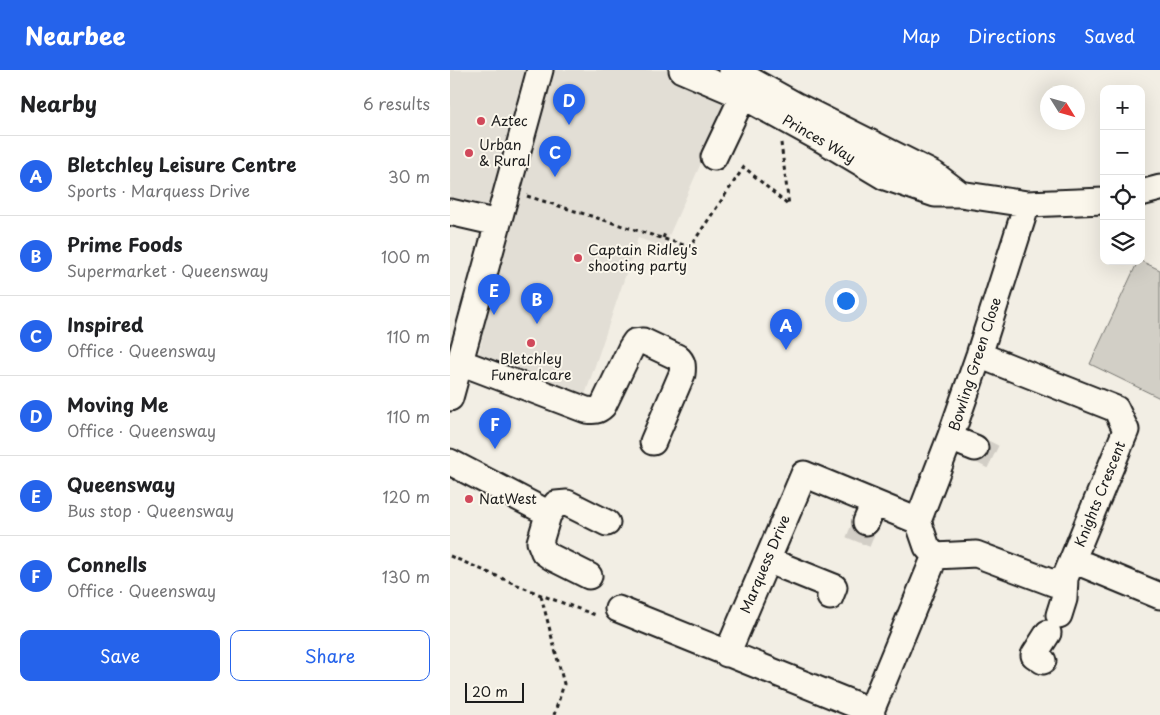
<!DOCTYPE html>
<meta charset="utf-8">
<style>
:root{--surface:#fff;--page:#f2f2f2;--text:#202124;--muted:#757577;--line:#e0e0e0;--accent:#2563eb}
body{margin:0;font-family:"Playpen Sans",sans-serif;background:var(--page);color:var(--text)}
.controls{position:absolute;right:15px;top:15px;display:grid;overflow:hidden;border-radius:10px;box-shadow:0 5px 20px #0002}
.controls button{width:45px;height:45px;display:grid;place-items:center;padding:0;border:0;border-bottom:1px solid var(--line);background:var(--surface);color:var(--text);font:25px sans-serif}
.compass{position:absolute;left:590px;top:15px;width:45px;height:45px;border-radius:50%;background:var(--surface);box-shadow:0 5px 20px #0002;rotate:127deg}
.scale{position:absolute;left:15px;bottom:12px;width:59px;box-sizing:border-box;padding-left:5px;border:2px solid #1c1c1c;border-top:0;font-size:14px;line-height:18px;white-space:nowrap;color:#1c1c1c;-webkit-text-stroke:4px #fbf7ec;paint-order:stroke}
.you{position:absolute;left:395px;top:230px;width:18px;height:18px;margin:-12px;border:4px solid #fff;border-radius:50%;background:#1a73e8;box-shadow:0 0 0 8px #1a73e833}
.badge{display:grid;place-items:center;width:32px;height:32px;border-radius:50%;background:var(--accent);color:#fff;font-size:16px;font-weight:700}
.pin{position:absolute;translate:-50% -41px;filter:drop-shadow(0 1px 2px #0008)}
.pin::after{content:'';position:absolute;top:26px;width:18px;height:15px;background:inherit;clip-path:polygon(0 0,100% 0,50% 100%)}
.list{margin:0;padding:0;list-style:none}
h2{display:flex;justify-content:space-between;align-items:center;height:65px;margin:0;padding:0 20px;font-size:21px}
h2 small{font-size:16px;font-weight:400;color:var(--muted)}
.list li{display:grid;grid-template-columns:32px 1fr auto;gap:15px;align-items:center;box-sizing:border-box;height:80px;padding:0 20px;border-top:1px solid var(--line)}
.list b{display:block;font-size:19px;white-space:nowrap}
.list p{margin:0;font-size:16px;white-space:nowrap;color:var(--muted)}
.list em{font-size:16px;font-style:normal;color:var(--muted)}
.actions{display:flex;gap:10px;padding:15px 20px}
.actions a{flex:1;padding:11px 0;border:1px solid var(--accent);border-radius:10px;text-align:center;font-size:18px;color:var(--accent)}
.actions .main{background:var(--accent);color:#fff}
.icon{flex:none;width:28px;height:28px;fill:none;stroke:currentColor;stroke-width:2;stroke-linecap:round;stroke-linejoin:round}
.map{position:relative;flex:none;width:710px;height:645px;overflow:hidden}
header{display:flex;align-items:center;gap:30px;box-sizing:border-box;height:70px;padding:0 25px;background:var(--accent);color:#fff}
header strong{font-size:24px}
nav{display:flex;gap:28px;margin-inline-start:auto;font-size:18px}
main{display:flex}
aside{flex:1;background:var(--surface)}
.map>svg:first-child{display:block}
.built{fill:#e2ded5}
.green{fill:#d2cfc6;stroke:#777671}
.lines{fill:none;stroke-linecap:round;stroke-linejoin:round}
.minor-tunnel{stroke:#d2cec6;stroke-width:25;stroke-dasharray:25 12;stroke-linecap:butt}
.minor-casing{stroke:#1c1c1c;stroke-width:29}
.path{stroke:#1c1c1c;stroke-width:3;stroke-dasharray:4 4;stroke-linecap:butt}
.minor{stroke:#fbf7ec;stroke-width:25}
.poi-dot{fill:#d1495b;stroke:#fbf7ec;stroke-width:2}
.labels{text-anchor:middle;stroke-width:4;stroke-linejoin:round;paint-order:stroke}
.poi-label{font-size:14px;fill:#1c1c1c;stroke:#fbf7ec;text-anchor:start}
.street-label{font-size:14px;fill:#1c1c1c;stroke:#fbf7ec}
</style>
<header>
<strong>Nearbee</strong>
<nav><a>Map</a><a>Directions</a><a>Saved</a></nav>
</header>
<main>
<aside>
<h2>Nearby<small>6 results</small></h2>
<ul class="list">
<li><span class="badge">A</span><div><b>Bletchley Leisure Centre</b><p>Sports · Marquess Drive</p></div><em>30 m</em></li>
<li><span class="badge">B</span><div><b>Prime Foods</b><p>Supermarket · Queensway</p></div><em>100 m</em></li>
<li><span class="badge">C</span><div><b>Inspired</b><p>Office · Queensway</p></div><em>110 m</em></li>
<li><span class="badge">D</span><div><b>Moving Me</b><p>Office · Queensway</p></div><em>110 m</em></li>
<li><span class="badge">E</span><div><b>Queensway</b><p>Bus stop · Queensway</p></div><em>120 m</em></li>
<li><span class="badge">F</span><div><b>Connells</b><p>Office · Queensway</p></div><em>130 m</em></li>
</ul>
<div class="actions"><a class="main">Save</a><a>Share</a></div>
</aside>
<div class="map">
<svg width="710" height="645" viewBox="0 0 710 645">
<rect width="100%" height="100%" fill="#f2eee4"/>
<filter id="ink" filterUnits="userSpaceOnUse"><feTurbulence type="fractalNoise" baseFrequency=".02" numOctaves="2"/><feDisplacementMap in="SourceGraphic" scale="10" xChannelSelector="R" yChannelSelector="G"/><feConvolveMatrix kernelMatrix="1 2 1 2 8 2 1 2 1" color-interpolation-filters="sRGB"/></filter>
<g filter="url(#ink)">
<path class="built" d="M 0,0 L 292,0 L 214,177 L 188,168 L 128,346 L 25,303 L 58,146 L 0,130 Z"/>
<path class="green" d="M 688,191 L 691,191 L 710,200 L 710,328 L 640,294 Z"/>
<g class="lines">
<path class="minor-tunnel" d="M 525,378 L 543,387
M 408,472 L 416,452"/>
<defs>
<path id="minor" d="M 232,0 L 293,26 L 373,70 L 435,107 L 485,124 L 510,124 L 577,134 L 654,131
M 282,0 L 345,35 L 485,105 L 510,124
M 264,87 L 293,26
M 691,123 L 710,118
M 0,142 L 48,153
M 529,285 L 666,339 L 676,360 L 615,508 L 603,513 L 526,484 L 485,486 L 477,477 L 468,451 L 500,368 L 529,285 L 577,134
M 10,292 L 136,340 C 144,341 148,341 153,336 L 181,278 L 185,272 L 193,271 L 227,287 C 233,292 233,296 232,304 L 203,372
M 0,328 L 90,0
M 500,368 L 525,378
M 0,392 L 92,440 L 98,445 L 90,472 L 94,482 L 101,487 L 139,506
M 98,445 L 106,434 L 117,433 L 157,453
M 416,452 L 424,433
M 317,490 L 384,517 L 380,527
M 623,490 L 710,526
M 168,539 L 421,641
M 609,545 L 614,529 L 615,508
M 277,584 L 354,404 L 468,451
M 593,591 L 584,585 L 598,563
M 422,645 L 421,641 L 485,486"/>
</defs>
<use href="#minor" class="minor-casing"/>
<path class="path" d="M 331,73 L 339,136
M 77,126 L 240,177 L 294,97 L 339,136
M 213,168 L 216,161
M 0,486 L 91,525 L 148,546
M 91,526 L 114,614 L 104,645"/>
<use href="#minor" class="minor"/>
</g>
</g>
<g class="poi-dot">
<circle cx="31" cy="51" r="5"/>
<circle cx="19" cy="83" r="5"/>
<circle cx="128" cy="188" r="5"/>
<circle cx="81" cy="273" r="5"/>
<circle cx="19" cy="429" r="5"/>
</g>
<g class="labels">
<g class="poi-label">
<text x="41" y="56">Aztec</text>
<text x="29" y="80">Urban<tspan x="29" dy="16">&amp; Rural</tspan></text>
<text x="138" y="185">Captain Ridley's<tspan x="138" dy="16">shooting party</tspan></text>
<text x="81" y="294" text-anchor="middle">Bletchley<tspan x="81" dy="16">Funeralcare</tspan></text>
<text x="29" y="434">NatWest</text>
</g>
<g class="street-label">
<text transform="translate(369 69) rotate(30)" y="5">Princes Way</text>
<text transform="translate(525 294) rotate(-72)" y="5">Bowling Green Close</text>
<text transform="translate(650 424) rotate(-68)" y="5">Knights Crescent</text>
<text transform="translate(315 494) rotate(-67)" y="5">Marquess Drive</text>
</g>
</g>
</svg>
<div class="controls">
<button>+</button>
<button>−</button>
<button><svg class="icon" aria-label="locate" viewBox="0 0 24 24"><circle cx="12" cy="12" r="6"/><path d="M12 2v4M12 18v4M2 12h4M18 12h4"/></svg></button>
<button><svg class="icon" aria-label="layers" viewBox="0 0 24 24"><path d="M12 4l9 5-9 5-9-5zM3 14l9 5 9-5"/></svg></button>
</div>
<svg class="compass" viewBox="-18 -18 36 36"><path d="M0-13l5 13h-10z" fill="#e53935"/><path d="M0 13l5-13h-10z" fill="#757577"/></svg>
<div class="scale">20 m</div>
<div class="you"></div>
<div class="pin badge" style="left:336px;top:280px">A</div>
<div class="pin badge" style="left:87px;top:254px">B</div>
<div class="pin badge" style="left:105px;top:107px">C</div>
<div class="pin badge" style="left:119px;top:55px">D</div>
<div class="pin badge" style="left:44px;top:245px">E</div>
<div class="pin badge" style="left:45px;top:379px">F</div>
</div>
</main>
